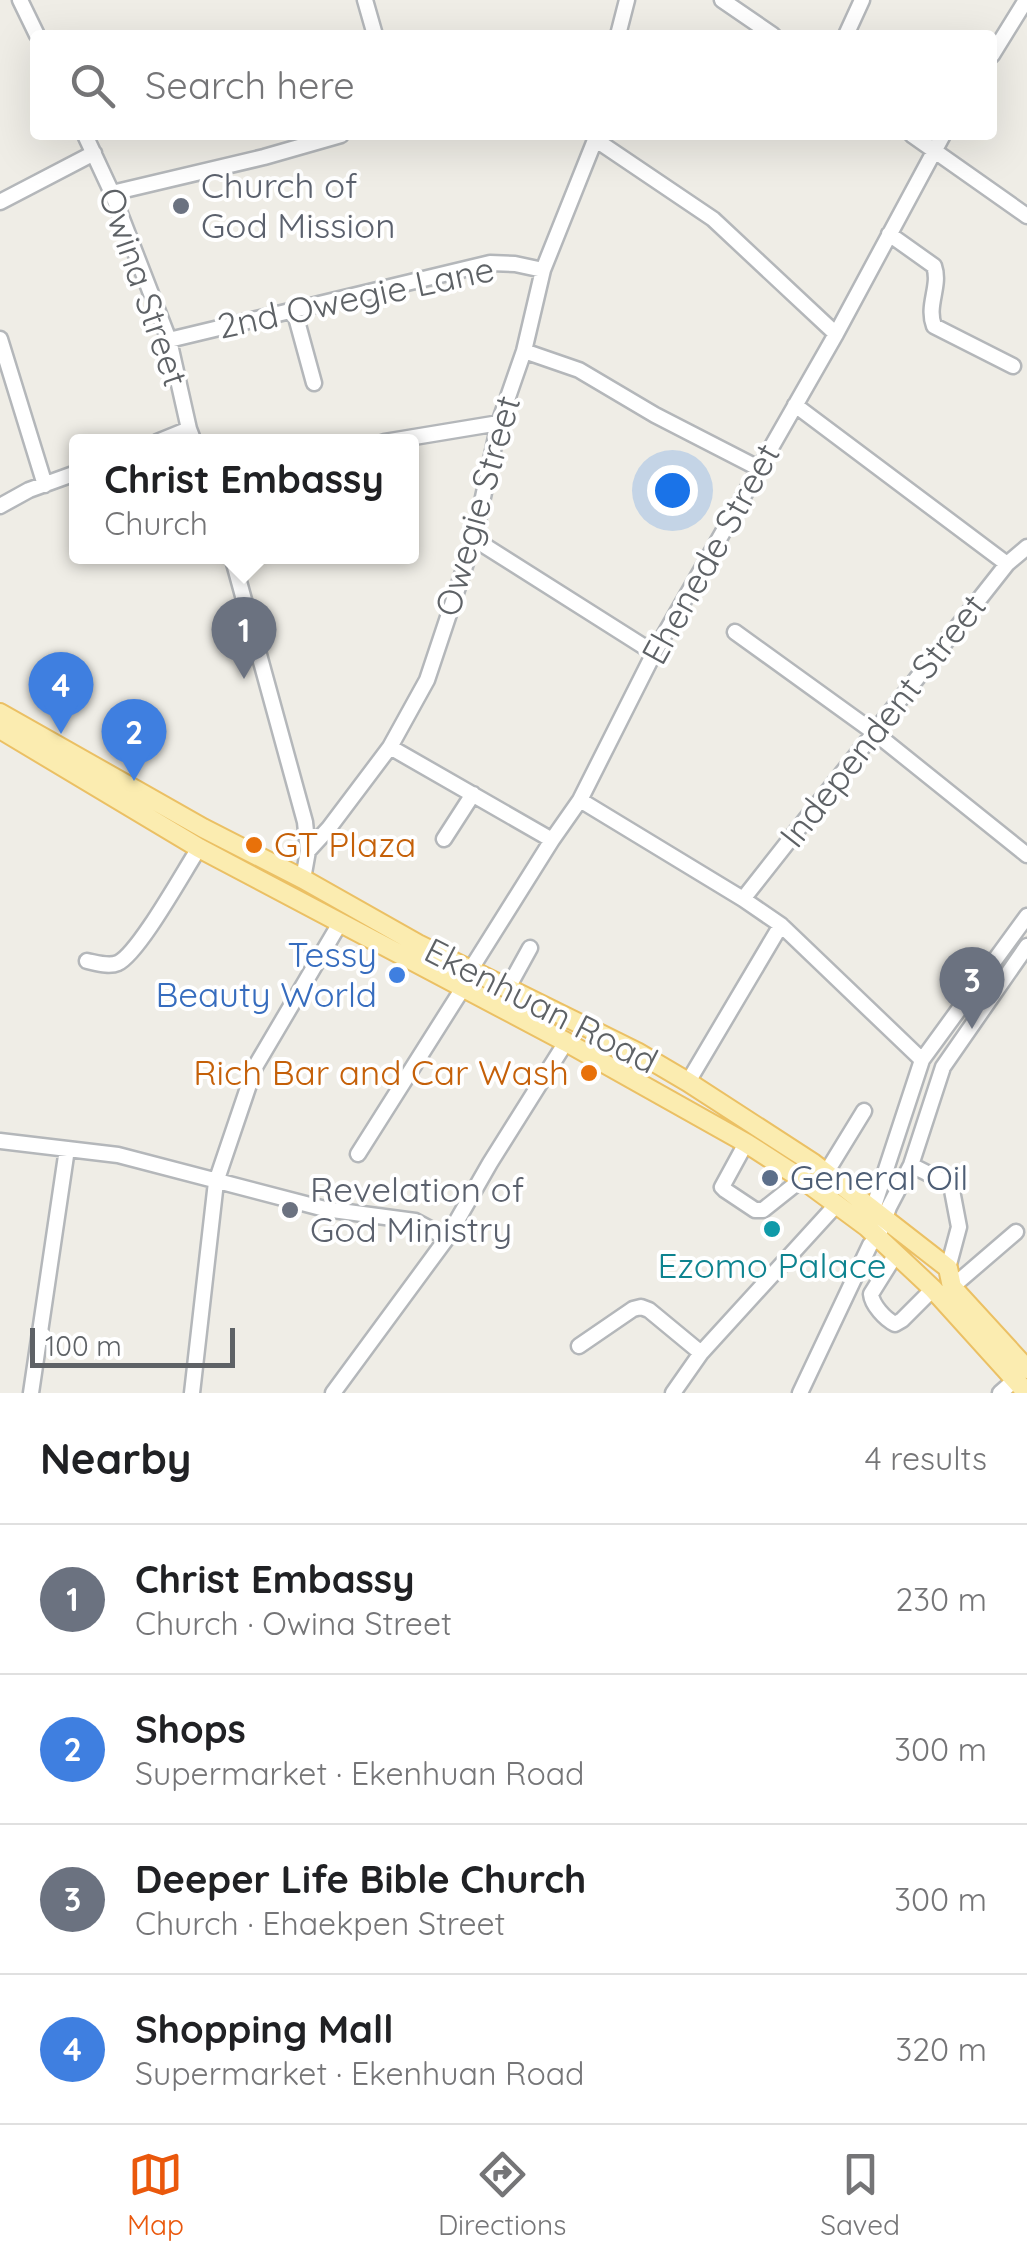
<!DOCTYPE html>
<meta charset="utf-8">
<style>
:root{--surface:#fff;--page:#f2f2f2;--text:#202124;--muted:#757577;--line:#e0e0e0;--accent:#ea580c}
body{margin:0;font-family:Quicksand,sans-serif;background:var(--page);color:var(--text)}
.scale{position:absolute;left:30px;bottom:25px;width:205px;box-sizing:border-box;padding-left:10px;border:5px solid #5e6266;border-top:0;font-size:28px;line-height:35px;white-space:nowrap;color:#5e6266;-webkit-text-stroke:8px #fff;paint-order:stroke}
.you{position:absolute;left:672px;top:490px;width:35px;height:35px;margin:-25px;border:8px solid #fff;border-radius:50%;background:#1a73e8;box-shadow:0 0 0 15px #1a73e833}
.badge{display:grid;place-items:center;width:65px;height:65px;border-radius:50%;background:var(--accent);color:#fff;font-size:32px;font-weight:700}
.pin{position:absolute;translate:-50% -82px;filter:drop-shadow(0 2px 5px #0008)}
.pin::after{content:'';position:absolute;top:52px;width:35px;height:30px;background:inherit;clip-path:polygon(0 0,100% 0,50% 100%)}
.popup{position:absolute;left:69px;top:434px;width:350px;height:130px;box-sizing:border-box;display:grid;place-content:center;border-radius:10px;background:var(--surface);filter:drop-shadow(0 2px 8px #0005);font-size:32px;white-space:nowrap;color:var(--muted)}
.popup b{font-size:38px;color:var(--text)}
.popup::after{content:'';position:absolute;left:50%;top:100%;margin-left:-20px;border:20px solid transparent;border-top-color:var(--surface)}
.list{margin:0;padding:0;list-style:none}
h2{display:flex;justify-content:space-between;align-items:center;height:130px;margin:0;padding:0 40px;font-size:42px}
h2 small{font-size:32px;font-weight:400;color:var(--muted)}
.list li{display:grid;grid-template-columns:65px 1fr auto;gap:30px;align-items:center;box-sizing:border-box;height:150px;padding:0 40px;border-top:2px solid var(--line)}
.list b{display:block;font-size:38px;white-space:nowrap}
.list p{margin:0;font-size:32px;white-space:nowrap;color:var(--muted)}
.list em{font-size:32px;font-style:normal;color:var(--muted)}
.icon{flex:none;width:55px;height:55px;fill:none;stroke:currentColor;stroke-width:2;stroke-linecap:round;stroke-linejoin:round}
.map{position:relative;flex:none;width:1027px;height:1393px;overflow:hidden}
.search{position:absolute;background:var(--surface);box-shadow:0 10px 40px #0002;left:30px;right:30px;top:30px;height:110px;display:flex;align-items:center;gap:25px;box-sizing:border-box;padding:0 35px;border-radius:10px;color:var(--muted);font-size:38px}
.sheet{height:730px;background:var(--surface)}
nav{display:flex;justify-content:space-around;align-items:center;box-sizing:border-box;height:140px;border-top:2px solid var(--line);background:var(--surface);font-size:28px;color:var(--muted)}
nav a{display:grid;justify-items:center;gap:5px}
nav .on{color:var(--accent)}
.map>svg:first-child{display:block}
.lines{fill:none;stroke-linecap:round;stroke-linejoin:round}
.minor-casing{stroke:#b4b7ba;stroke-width:19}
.major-casing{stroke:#ebc064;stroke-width:22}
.minor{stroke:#fff;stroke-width:14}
.major{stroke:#fbecb0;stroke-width:18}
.worship-dot{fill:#6b7280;stroke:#fff;stroke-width:4}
.food-dot{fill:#e8710a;stroke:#fff;stroke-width:4}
.shop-dot{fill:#3f7fe0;stroke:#fff;stroke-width:4}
.service-dot{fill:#5c6f8a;stroke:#fff;stroke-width:4}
.culture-dot{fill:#0f9aa8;stroke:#fff;stroke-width:4}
.labels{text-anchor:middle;stroke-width:8;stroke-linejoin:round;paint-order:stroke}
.worship-label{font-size:35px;fill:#5b616d;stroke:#fff;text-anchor:start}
.street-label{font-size:35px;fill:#5e6266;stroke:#fff}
.food-label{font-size:35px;fill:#c56008;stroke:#fff;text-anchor:start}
.shop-label{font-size:35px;fill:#366cbe;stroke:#fff;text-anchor:end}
.service-label{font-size:35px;fill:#4e5e75;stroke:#fff;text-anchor:start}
.culture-label{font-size:35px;fill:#0d838f;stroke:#fff}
</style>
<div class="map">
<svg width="1027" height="1393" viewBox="0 0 1027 1393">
<rect width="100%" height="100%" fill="#efede6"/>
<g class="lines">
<defs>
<path id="minor" d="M 20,0 L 37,35
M 365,0 L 375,35
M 722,0 L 773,35
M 618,35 L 627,0
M 846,35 L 862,0
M 992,55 L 1026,0
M 85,135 L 112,193 L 169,340 L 189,429 L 194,442
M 912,135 L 1027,216
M 596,140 L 713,219 L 836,334
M 112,193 L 264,157 L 341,135
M 0,202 L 94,153
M 889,234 L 934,266 C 941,286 926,305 934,326 L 1013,366
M 294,310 L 314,383
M 0,339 L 45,485
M 169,340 L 490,263 L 515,264 L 543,270
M 524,351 L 579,370 L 655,415 L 760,469
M 795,405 L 1007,564
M 157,442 L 189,429
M 384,442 L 499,423
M 0,506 L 29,490 L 76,473
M 474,539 L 654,653
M 232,556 L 305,822 L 308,851 L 303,879
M 735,632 L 875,733 L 1027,855
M 390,747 L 552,840
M 580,800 L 743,899 L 781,925 L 922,1060
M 444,839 L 473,794
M 308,851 L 329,828 L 390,747 L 427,680 L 474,539 L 499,423 L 524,351 L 543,270 L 597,135
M 743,899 L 1007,564 L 1027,547
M 87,961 C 97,963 109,967 118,963 C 139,953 184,871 199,848
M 471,969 L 552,840 L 580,800 L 654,653 L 836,334 L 943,135
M 508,988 L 530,948
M 688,1082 L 781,925
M 0,1141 L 118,1155 L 325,1209 L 415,1221 L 447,1238
M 746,1143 L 722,1187 L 725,1190 L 755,1210 L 763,1210 L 802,1179
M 358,1154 L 463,988
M 911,1165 L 951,1185 L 959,1227 L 948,1268
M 826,1173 L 864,1111
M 871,1215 L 922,1060 L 1027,916
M 896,1254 L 871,1294 C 872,1305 885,1319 895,1324 L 902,1320 L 933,1289
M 952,1287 L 1016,1232
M 579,1346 L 633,1309 L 641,1307 L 649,1310 L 701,1353
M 31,1393 L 67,1149
M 192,1393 L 216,1182 L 255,1067 L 340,923
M 333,1393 L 447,1238 L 490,1163 L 566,1042
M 673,1393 L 701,1353 L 837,1204
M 800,1393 L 870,1245 L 878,1237 L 889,1207 L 911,1165 L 943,1067 L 1027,946
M 1000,1393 L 1016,1379"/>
<path id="major" d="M 0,713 L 203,828 L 303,879 L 418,944 L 637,1052 L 688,1082 L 813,1163 L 948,1268 L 952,1287 L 1027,1369
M 0,729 L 199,848 L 566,1042 L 746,1143 L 802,1179 L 867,1227 L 933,1289 L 1027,1393"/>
</defs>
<use href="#minor" class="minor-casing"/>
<use href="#major" class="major-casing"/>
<use href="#minor" class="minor"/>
<use href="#major" class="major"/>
</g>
<g class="worship-dot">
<circle cx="181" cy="206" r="10"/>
<circle cx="290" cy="1210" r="10"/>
</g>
<g class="food-dot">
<circle cx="254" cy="845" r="10"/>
<circle cx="589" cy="1073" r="10"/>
</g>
<circle class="shop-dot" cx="397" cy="975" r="10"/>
<circle class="service-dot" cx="770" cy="1178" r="10"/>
<circle class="culture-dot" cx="772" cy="1229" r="10"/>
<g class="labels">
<g class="worship-label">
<text x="201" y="198">Church of<tspan x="201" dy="40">God Mission</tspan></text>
<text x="310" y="1202">Revelation of<tspan x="310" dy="40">God Ministry</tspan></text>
</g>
<g class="street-label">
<text transform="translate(143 287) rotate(71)" y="12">Owina Street</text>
<text transform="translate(356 298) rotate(-12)" y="12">2nd Owegie Lane</text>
<text transform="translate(478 506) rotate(-74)" y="12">Owegie Street</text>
<text transform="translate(711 554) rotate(-61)" y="12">Ehenede Street</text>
<text transform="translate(883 721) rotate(-52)" y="12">Independent Street</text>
<text transform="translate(541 1006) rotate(27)" y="12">Ekenhuan Road</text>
</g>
<g class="food-label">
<text x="274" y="857">GT Plaza</text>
<text x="569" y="1085" text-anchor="end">Rich Bar and Car Wash</text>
</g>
<g class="shop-label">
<text x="377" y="967">Tessy<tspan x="377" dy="40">Beauty World</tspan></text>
</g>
<g class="service-label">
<text x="790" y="1190">General Oil</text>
</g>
<g class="culture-label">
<text x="772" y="1278">Ezomo Palace</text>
</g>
</g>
</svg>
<div class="scale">100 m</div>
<div class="you"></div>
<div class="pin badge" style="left:244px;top:679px;background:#6b7280">1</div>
<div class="popup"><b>Christ Embassy</b>Church</div>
<div class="pin badge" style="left:134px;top:781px;background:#3f7fe0">2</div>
<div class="pin badge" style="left:972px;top:1029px;background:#6b7280">3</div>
<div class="pin badge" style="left:61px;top:734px;background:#3f7fe0">4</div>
<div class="search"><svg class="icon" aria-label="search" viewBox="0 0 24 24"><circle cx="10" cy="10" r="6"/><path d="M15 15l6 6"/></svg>Search here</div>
</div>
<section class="sheet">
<h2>Nearby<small>4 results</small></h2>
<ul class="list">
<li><span class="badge" style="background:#6b7280">1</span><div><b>Christ Embassy</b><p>Church · Owina Street</p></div><em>230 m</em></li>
<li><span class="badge" style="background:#3f7fe0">2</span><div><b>Shops</b><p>Supermarket · Ekenhuan Road</p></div><em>300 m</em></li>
<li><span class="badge" style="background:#6b7280">3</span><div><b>Deeper Life Bible Church</b><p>Church · Ehaekpen Street</p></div><em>300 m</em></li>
<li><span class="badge" style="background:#3f7fe0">4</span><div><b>Shopping Mall</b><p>Supermarket · Ekenhuan Road</p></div><em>320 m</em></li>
</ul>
</section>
<nav>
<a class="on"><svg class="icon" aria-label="map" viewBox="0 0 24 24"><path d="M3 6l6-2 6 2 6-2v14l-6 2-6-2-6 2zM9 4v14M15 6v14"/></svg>Map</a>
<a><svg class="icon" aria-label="directions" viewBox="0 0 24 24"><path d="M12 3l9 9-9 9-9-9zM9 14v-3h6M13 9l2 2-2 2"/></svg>Directions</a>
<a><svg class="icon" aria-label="saved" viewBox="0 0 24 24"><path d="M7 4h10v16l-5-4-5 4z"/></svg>Saved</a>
</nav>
